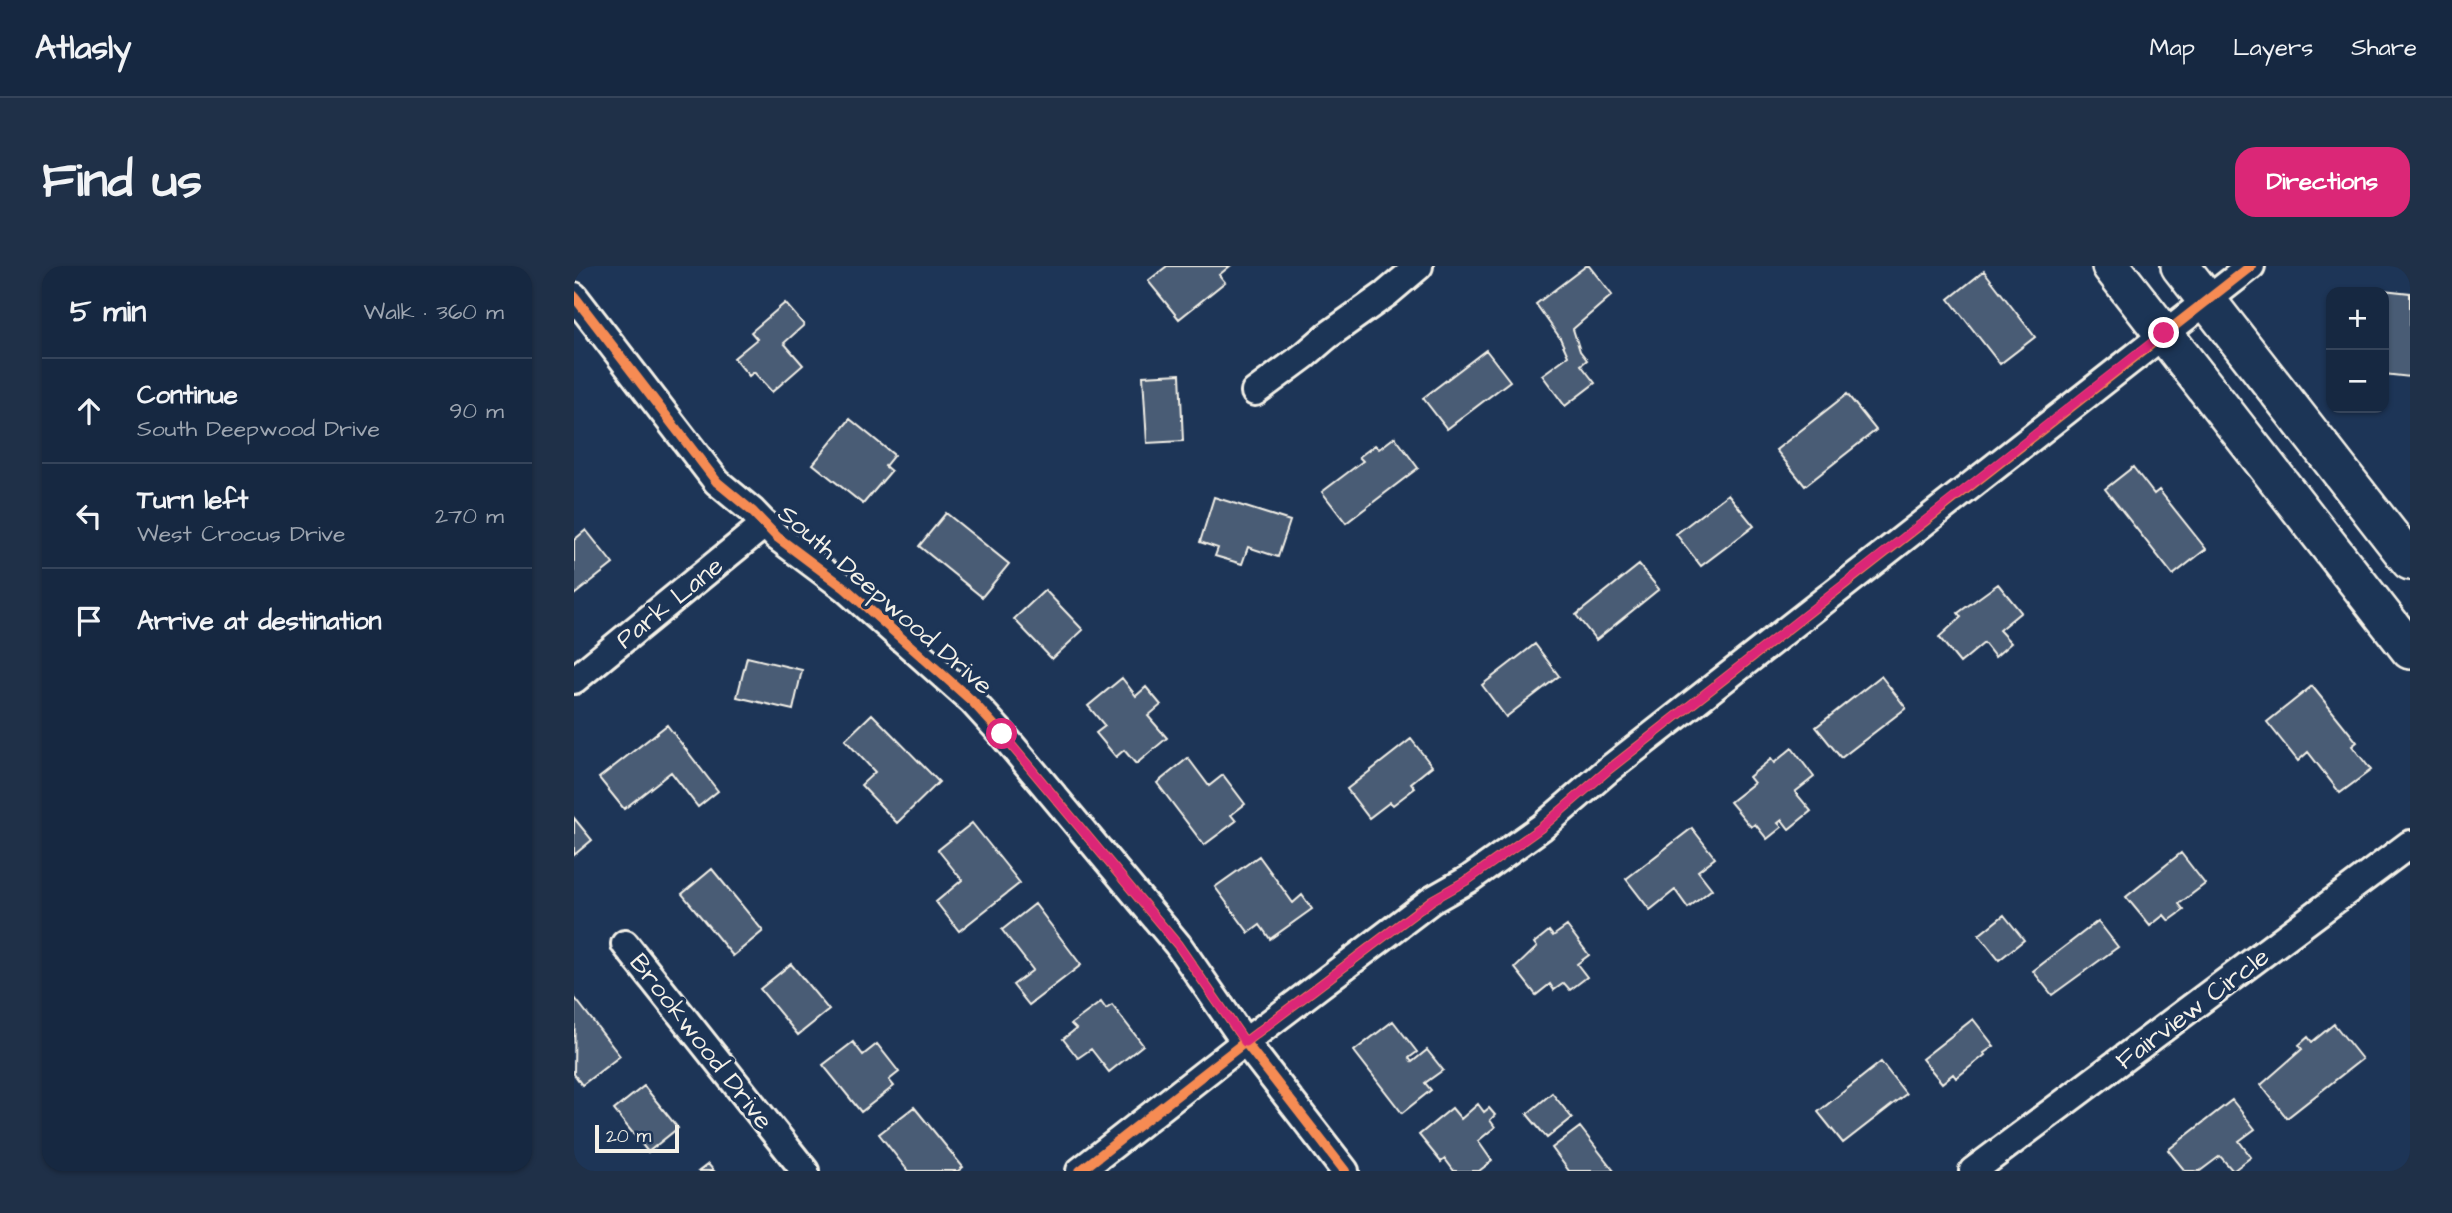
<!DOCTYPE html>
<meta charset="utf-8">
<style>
:root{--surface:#162841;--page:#1f3048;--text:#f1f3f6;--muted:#9ea6b1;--line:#35445a;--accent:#db2777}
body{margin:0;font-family:"Architects Daughter",sans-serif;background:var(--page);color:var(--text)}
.controls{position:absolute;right:21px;top:21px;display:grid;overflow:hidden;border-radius:14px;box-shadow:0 2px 5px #0004}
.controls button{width:63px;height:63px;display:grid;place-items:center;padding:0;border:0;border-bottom:2px solid var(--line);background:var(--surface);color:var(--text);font:35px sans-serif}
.scale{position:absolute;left:21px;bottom:18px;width:84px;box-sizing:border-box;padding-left:7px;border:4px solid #f4f1e8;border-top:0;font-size:19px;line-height:24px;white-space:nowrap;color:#f4f1e8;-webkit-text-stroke:5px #1d3557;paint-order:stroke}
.stop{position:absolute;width:21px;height:21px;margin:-16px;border:5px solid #db2777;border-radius:50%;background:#fff}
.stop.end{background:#db2777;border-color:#fff;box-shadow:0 2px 7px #0008}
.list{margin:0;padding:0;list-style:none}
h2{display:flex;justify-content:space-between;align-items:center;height:91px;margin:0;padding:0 28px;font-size:30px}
h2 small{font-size:23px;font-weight:400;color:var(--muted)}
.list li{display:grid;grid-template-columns:46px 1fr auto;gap:21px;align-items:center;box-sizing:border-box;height:105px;padding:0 28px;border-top:2px solid var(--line)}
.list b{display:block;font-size:26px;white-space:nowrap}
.list p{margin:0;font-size:23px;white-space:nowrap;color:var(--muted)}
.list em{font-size:23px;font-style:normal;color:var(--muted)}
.icon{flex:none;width:38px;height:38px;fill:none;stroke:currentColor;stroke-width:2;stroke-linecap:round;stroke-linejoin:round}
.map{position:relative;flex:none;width:1836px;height:905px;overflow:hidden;border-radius:21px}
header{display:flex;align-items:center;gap:42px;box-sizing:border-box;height:98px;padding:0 35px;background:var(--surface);border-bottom:2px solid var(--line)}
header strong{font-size:33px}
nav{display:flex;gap:38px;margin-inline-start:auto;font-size:24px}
.intro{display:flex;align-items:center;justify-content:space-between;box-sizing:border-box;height:168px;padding:0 42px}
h1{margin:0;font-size:49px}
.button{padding:18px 32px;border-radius:21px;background:var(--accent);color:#fff;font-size:24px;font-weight:700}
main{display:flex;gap:42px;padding:0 42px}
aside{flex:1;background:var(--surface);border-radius:21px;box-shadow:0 2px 5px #0004}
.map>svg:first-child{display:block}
.building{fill:#485b74;stroke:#f4f1e8;stroke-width:2}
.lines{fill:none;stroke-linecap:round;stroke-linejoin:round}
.minor-casing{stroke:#f4f1e8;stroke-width:32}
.secondary-casing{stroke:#f4f1e8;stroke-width:42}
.minor{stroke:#1d3557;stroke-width:26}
.secondary{stroke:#1d3557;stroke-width:37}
.cycleway-casing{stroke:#1d3557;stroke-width:15}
.cycleway{stroke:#f68b52;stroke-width:10}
.route{stroke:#db2777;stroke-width:9}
.labels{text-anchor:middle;stroke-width:7;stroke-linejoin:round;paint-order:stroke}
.street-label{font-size:26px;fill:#f4f1e8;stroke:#1d3557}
</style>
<header>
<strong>Atlasly</strong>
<nav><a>Map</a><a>Layers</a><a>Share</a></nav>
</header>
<div class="intro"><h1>Find us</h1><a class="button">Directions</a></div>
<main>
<aside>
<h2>5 min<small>Walk · 360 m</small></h2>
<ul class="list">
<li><svg class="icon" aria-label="ahead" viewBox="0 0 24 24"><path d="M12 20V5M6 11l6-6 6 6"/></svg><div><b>Continue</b><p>South Deepwood Drive</p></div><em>90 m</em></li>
<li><svg class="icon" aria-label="left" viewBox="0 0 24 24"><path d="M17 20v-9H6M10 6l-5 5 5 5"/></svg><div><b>Turn left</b><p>West Crocus Drive</p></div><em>270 m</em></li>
<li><svg class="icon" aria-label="arrive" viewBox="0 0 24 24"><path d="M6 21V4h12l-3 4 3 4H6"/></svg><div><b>Arrive at destination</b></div></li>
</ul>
</aside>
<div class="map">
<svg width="1836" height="905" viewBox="0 0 1836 905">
<rect width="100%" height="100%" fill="#1d3557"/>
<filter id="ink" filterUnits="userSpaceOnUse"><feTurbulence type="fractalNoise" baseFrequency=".0143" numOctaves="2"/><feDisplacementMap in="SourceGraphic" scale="14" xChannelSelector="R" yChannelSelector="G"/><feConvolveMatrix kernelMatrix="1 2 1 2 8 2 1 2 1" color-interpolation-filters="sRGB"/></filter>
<g filter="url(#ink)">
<path class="building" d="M 593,0 L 656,0 L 645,9 L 651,16 L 605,53 L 574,15 Z
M 1012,0 L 1015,0 L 1038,29 L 999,63 L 1006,85 L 1013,94 L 1007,99 L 1021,117 L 991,140 L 968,109 L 994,90 L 986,72 L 962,38 Z
M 1410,5 L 1461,71 L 1426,98 L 1375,33 Z
M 1809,24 L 1836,27 L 1836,111 L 1810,108 Z
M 211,37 L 230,59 L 210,77 L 229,99 L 198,126 L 180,106 L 175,110 L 160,92 L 183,73 L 177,66 Z
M 912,84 L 936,115 L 873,163 L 849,132 Z
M 606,108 L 609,175 L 573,177 L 569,110 Z
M 1273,128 L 1302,164 L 1231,220 L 1202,184 Z
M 276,153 L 320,189 L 311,200 L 317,205 L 289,238 L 239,198 Z
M 821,171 L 844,202 L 772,257 L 748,226 L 789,195 L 785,191 L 801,179 L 805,183 Z
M 1559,201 L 1580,228 L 1585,224 L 1632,283 L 1599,309 L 1531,223 Z
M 1154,228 L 1180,260 L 1127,300 L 1102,268 Z
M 640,231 L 716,255 L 704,291 L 674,281 L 668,298 L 641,290 L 644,282 L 626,276 Z
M 372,247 L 435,298 L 408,331 L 345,280 Z
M 12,264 L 39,298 L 0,329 L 0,274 Z
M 1065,299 L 1085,323 L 1022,374 L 1002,349 Z
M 1424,318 L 1447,346 L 1425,364 L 1437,377 L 1421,391 L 1410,377 L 1386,397 L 1365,371 L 1387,351 L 1384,347 Z
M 471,324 L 509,364 L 478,393 L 440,353 Z
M 961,378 L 985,410 L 932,451 L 908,419 Z
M 173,391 L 228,404 L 219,444 L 163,431 Z
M 1307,410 L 1332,442 L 1267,492 L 1242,461 Z
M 548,412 L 562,430 L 572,421 L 587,439 L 574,450 L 593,472 L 562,498 L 550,484 L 542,491 L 522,467 L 531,460 L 514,440 Z
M 1738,420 L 1783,476 L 1778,480 L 1797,504 L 1766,527 L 1734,486 L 1724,495 L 1693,456 Z
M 298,448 L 365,516 L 323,557 L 287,519 L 301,506 L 271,474 Z
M 93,459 L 144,525 L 124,541 L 97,506 L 50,543 L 25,512 Z
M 837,473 L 858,500 L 837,517 L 841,522 L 819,539 L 816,536 L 795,552 L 773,523 Z
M 1218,482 L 1240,511 L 1221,526 L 1237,545 L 1215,563 L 1208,554 L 1204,557 L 1208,561 L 1193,573 L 1181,558 L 1177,561 L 1156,536 L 1180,517 L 1175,511 L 1197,493 L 1200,497 Z
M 614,492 L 635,520 L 649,509 L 671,538 L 657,549 L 662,555 L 630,579 L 583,517 Z
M 0,552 L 18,574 L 0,589 Z
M 398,557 L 446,617 L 385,665 L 362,636 L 388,614 L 364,584 Z
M 1118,562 L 1141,592 L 1124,605 L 1138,623 L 1114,642 L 1101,624 L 1076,644 L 1052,613 Z
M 1607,587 L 1631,618 L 1605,638 L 1610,644 L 1595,655 L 1590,649 L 1576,660 L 1552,631 Z
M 685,590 L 719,637 L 728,629 L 738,643 L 696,673 L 686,659 L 675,667 L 641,621 Z
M 138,603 L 189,665 L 159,690 L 108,628 Z
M 461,638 L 507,699 L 455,739 L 439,719 L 459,704 L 428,664 Z
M 1430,649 L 1450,674 L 1425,694 L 1405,669 Z
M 1524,655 L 1544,681 L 1478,729 L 1459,705 Z
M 993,660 L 1015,689 L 1003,698 L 1013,711 L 996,724 L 990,717 L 980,724 L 976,718 L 962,729 L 941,702 L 963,681 L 960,677 L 975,665 L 979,670 Z
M 217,698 L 255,744 L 224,769 L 186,723 Z
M 1,732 L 46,790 L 8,819 L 0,808 Z
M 527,736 L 532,743 L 538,739 L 569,779 L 535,806 L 517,783 L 504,792 L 489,773 L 502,763 L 497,758 Z
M 1399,753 L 1420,780 L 1410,787 L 1411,789 L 1382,812 L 1379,808 L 1368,817 L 1348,793 Z
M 819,755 L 843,786 L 835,792 L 838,796 L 853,784 L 869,804 L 851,817 L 857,824 L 828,847 L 780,785 Z
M 1760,758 L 1788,793 L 1713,852 L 1687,819 L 1728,783 L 1725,779 L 1734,771 L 1738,776 Z
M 279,776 L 289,789 L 303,778 L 325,806 L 315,814 L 320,820 L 287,846 L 249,799 Z
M 1307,796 L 1332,828 L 1269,877 L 1244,846 Z
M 70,820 L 104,862 L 74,886 L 40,844 Z
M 978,827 L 998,852 L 973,872 L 953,848 Z
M 1658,834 L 1681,863 L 1665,875 L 1677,891 L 1659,905 L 1646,890 L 1626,905 L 1611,905 L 1594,884 Z
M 904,838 L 910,846 L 915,842 L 921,849 L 916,854 L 921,861 L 904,875 L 918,895 L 905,905 L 880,905 L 871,893 L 867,896 L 845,869 L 878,842 L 887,853 Z
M 340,841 L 389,901 L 384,905 L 334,905 L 305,868 Z
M 1006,861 L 1040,905 L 995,905 L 978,882 Z
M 134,898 L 140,905 L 125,905 Z"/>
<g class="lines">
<defs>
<path id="minor" d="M 0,30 L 143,216 L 178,245 L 203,271 L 271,322 L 398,435 L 428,468 L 604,679 L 671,776 L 771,905
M 681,126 L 731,89 L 753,70 L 812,28 L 845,0
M 0,414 L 191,258
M 51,678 L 231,905
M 506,905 L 671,776 L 858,634 L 895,613 L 968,561 L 1034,504 L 1677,0
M 1399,905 L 1836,578"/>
<path id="secondary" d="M 1537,0 L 1836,384
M 1606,0 L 1836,295"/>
</defs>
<use href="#minor" class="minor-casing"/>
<use href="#secondary" class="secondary-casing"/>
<use href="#minor" class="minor"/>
<use href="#secondary" class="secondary"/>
<defs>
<path id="cycleway" d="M 0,30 L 143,216 L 178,245 L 203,271 L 271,322 L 398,435 L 428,468 L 604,679 L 671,776 L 771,905
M 506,905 L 671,776 L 858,634 L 895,613 L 968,561 L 1034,504 L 1677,0"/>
</defs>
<use href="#cycleway" class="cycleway-casing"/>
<use href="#cycleway" class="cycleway"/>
</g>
</g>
<g class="lines" filter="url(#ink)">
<path class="route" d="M 428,468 L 604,679 L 671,776 L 858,634 L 895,613 L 968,561 L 1034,504 L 1590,67"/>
</g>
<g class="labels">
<g class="street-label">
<text transform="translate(312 333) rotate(41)" y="9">South Deepwood Drive</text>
<text transform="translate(95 336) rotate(-39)" y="9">Park Lane</text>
<text transform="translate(1618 742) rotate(-37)" y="9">Fairview Circle</text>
<text transform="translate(128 775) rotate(52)" y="9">Brookwood Drive</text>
</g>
</g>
</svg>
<div class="controls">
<button>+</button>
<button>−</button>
</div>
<div class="scale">20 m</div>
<div class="stop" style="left:428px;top:468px"></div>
<div class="stop end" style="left:1590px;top:67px"></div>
</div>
</main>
